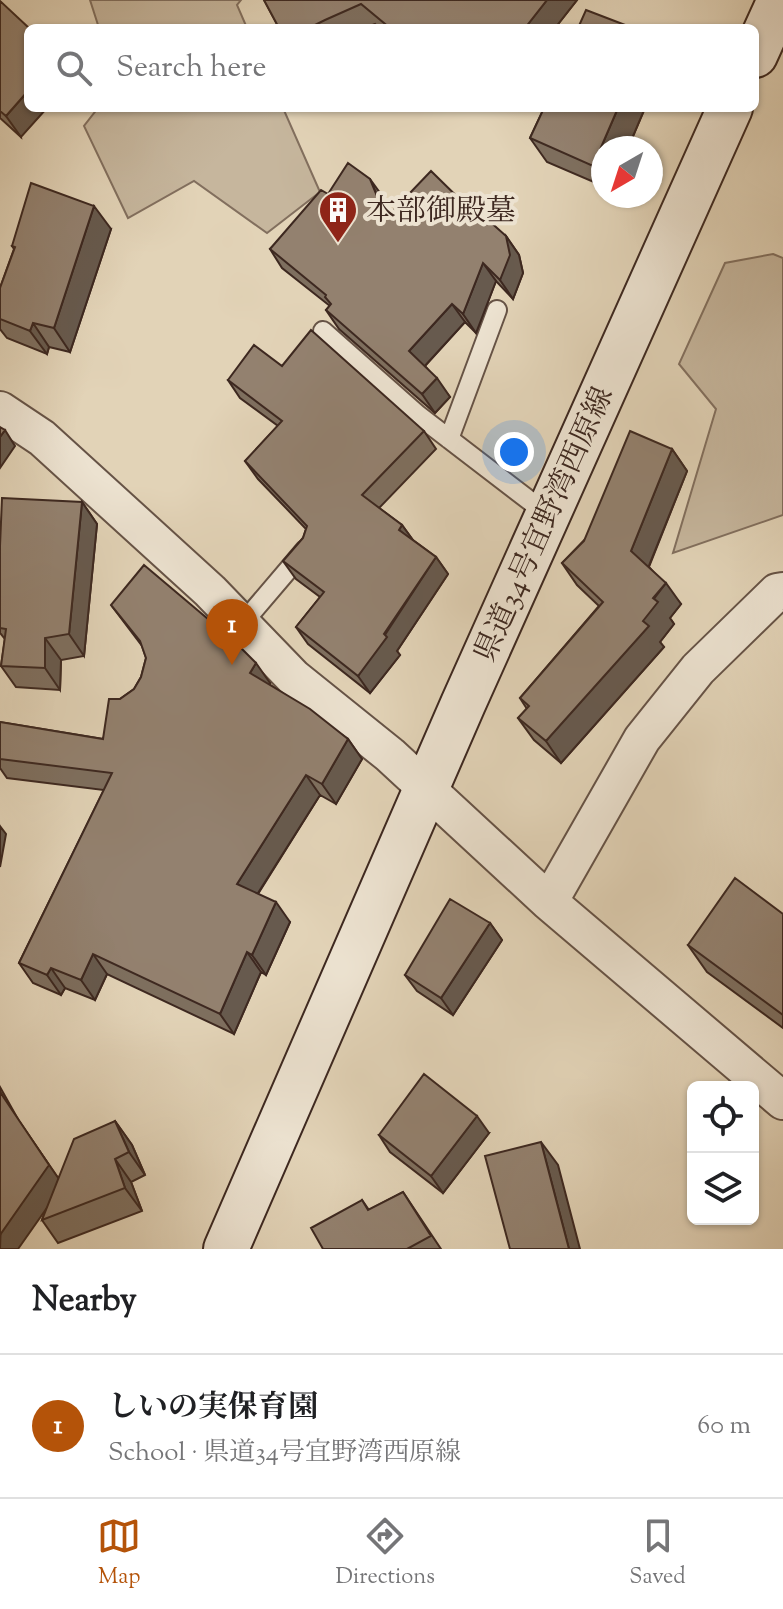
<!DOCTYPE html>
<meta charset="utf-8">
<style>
:root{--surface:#fff;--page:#f6f6f6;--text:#202124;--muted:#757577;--line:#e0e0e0;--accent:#b45309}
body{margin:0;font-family:"Sorts Mill Goudy","Noto Serif JP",serif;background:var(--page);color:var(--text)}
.controls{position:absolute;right:24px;bottom:24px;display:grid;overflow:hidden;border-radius:12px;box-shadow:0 2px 6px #0004}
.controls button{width:72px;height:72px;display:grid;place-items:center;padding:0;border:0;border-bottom:2px solid var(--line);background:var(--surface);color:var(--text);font:40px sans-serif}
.compass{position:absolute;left:591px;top:136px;width:72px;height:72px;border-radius:50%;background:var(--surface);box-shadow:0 2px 6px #0004;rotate:219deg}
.you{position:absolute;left:514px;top:452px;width:28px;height:28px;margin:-20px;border:6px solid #fff;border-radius:50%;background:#1a73e8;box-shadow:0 0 0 12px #1a73e833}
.badge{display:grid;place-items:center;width:52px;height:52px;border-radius:50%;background:var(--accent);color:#fff;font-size:26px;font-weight:700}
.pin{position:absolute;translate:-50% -66px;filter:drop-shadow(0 2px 4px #0008)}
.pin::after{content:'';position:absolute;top:42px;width:28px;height:24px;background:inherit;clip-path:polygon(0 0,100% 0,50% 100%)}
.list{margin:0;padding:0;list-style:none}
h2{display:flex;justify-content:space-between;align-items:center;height:104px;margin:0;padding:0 32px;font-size:34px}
h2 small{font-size:26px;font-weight:400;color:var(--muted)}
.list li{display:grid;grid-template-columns:52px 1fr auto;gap:24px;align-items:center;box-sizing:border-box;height:144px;padding:0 32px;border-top:2px solid var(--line)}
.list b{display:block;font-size:30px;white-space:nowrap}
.list p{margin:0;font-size:26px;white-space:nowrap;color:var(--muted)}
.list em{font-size:26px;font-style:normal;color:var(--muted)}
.icon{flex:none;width:44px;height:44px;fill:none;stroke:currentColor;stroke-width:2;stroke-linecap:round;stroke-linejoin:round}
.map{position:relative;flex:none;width:783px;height:1249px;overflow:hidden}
.search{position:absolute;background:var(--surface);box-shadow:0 2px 6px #0004;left:24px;right:24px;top:24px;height:88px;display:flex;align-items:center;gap:20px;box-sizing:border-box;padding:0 28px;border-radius:12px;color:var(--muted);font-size:30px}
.sheet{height:248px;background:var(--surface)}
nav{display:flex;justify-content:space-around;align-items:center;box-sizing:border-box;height:112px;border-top:2px solid var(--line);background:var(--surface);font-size:22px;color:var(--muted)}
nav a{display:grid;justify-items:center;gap:4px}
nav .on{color:var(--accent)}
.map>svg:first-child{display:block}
.green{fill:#c6b69d;stroke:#826f5e;stroke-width:2}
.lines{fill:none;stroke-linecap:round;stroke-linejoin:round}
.lane-casing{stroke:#665346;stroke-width:22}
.street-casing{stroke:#665346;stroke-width:40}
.secondary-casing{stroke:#3d2820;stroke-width:48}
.lane{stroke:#ece2d0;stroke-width:18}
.street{stroke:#ece2d0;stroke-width:36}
.secondary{stroke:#ece2d0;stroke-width:44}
.wall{fill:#7e6f5f;stroke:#3d2820;stroke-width:2}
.shaded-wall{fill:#675a4e;stroke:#3d2820;stroke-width:2}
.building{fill:#93816f;stroke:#3d2820;stroke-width:2}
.labels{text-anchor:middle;stroke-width:8;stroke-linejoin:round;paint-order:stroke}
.poi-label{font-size:30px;fill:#3d2820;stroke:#ece2d0;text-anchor:start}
.street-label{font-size:30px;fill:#3d2820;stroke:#ece2d0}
</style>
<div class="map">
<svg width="783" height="1249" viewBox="0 0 783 1249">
<rect width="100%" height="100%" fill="#e2d3b7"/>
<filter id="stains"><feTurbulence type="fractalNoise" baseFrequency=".0025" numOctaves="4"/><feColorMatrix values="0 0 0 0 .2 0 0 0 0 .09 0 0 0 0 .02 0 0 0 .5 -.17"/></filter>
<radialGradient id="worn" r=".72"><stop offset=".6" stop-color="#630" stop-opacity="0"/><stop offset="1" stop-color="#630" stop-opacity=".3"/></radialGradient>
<path class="green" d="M 90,0 L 241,0 L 237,5 L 247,28 L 99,28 Z
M 98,108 L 283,108 L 320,192 L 267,233 L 194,181 L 128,218 L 84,126 Z
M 773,254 L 783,258 L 783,515 L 673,553 L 716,409 L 679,364 L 725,263 Z"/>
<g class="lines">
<defs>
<path id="lane" d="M 323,331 L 418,415 L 547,514
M 449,439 L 497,310
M 242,624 L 305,550"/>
<path id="street" d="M 0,410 L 42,438 L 210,591 L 293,677 L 390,755 L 549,902 L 783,1101
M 549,902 L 642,739 L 698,669 L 777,592 L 783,591"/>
<path id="secondary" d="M 755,55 L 780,0
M 226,1249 L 463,704 L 730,108"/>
</defs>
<use href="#lane" class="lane-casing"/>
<use href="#street" class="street-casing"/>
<use href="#secondary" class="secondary-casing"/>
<use href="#lane" class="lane"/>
<use href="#street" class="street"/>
<use href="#secondary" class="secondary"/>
</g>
<path class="wall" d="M 264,0 L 577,0 L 555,28 L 379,28 L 375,24 L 365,28 L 279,28 Z
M 0,1 L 21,137 L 0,118 Z
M 544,108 L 645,108 L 628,148 L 603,148 L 603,186 L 547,162 L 530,138 Z
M 328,194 L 383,197 L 389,214 L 484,223 L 506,236 L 519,255 L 523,273 L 513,299 L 496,281 L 476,333 L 465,322 L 425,366 L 450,397 L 435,413 L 339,329 L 326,310 L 330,306 L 282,268 L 270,249 Z
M 111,229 L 70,352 L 49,347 L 47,354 L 7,338 L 0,329 L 0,288 L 14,249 L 12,246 Z
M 282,366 L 424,431 L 436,449 L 379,508 L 402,525 L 413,540 L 436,557 L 448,574 L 397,651 L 400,655 L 370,693 L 308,644 L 296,627 L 320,597 L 296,579 L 283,561 L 303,538 L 306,529 L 258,479 L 245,461 L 278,426 L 240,398 L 228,380 Z
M 672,449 L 687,471 L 649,567 L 681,604 L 670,618 L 674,624 L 660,642 L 664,647 L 561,763 L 534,740 L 518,718 L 527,709 L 520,698 L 599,606 L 577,585 L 562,563 Z
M 82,502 L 97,524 L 84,656 L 61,660 L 60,690 L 16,687 L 1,666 L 5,639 L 0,633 L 0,546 Z
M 111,605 L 270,683 L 269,684 L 348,739 L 362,759 L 336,804 L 320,795 L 258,894 L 290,922 L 266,975 L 261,972 L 234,1034 L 107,974 L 95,1000 L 65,988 L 61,995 L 33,983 L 19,963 L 104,790 L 7,778 L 0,768 L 0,722 L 103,739 L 120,699 L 134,689 L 141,677 L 146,658 L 142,646 Z
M 783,914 L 783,1028 L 707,972 L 688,945 Z
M 490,923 L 502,940 L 453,1015 L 417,991 L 405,975 Z
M 19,1121 L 58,1178 L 115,1121 L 132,1145 L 145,1175 L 131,1182 L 142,1211 L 58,1243 L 42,1220 L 45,1211 Z
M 489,1133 L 443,1193 L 390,1152 L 379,1135 Z
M 403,1192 L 441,1249 L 323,1249 L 362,1200 L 369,1210 Z"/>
<path class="shaded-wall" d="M 547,0 L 577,0 L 555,28 L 525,28 Z
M 28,91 L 28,108 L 47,108 L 21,137 L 6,116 Z
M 618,108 L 645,108 L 628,148 L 603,148 L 603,180 L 593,166 Z
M 370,179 L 383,197 L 398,236 L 386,218 Z
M 94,206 L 111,229 L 70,352 L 54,328 Z
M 506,236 L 519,255 L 523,273 L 513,299 L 500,280 Z
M 483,263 L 496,281 L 476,333 L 463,314 Z
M 452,304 L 465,322 L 422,369 L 409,351 Z
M 33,323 L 49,347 L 47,354 L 30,331 Z
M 437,378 L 450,397 L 435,413 L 422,394 Z
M 5,430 L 15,446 L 0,468 L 0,437 Z
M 672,449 L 687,471 L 646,573 L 631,551 Z
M 82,502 L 97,524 L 84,656 L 69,634 Z
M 402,525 L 415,543 L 399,530 Z
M 436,557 L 448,574 L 397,651 L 400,655 L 370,693 L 358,676 Z
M 666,583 L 681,604 L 670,618 L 674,624 L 660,642 L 664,647 L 561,763 L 546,741 Z
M 45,638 L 61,660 L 60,690 L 45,668 Z
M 256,663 L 270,683 L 264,693 L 250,673 Z
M 348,739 L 362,759 L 336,804 L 322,784 Z
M 306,775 L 320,795 L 251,904 L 237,884 Z
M 0,826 L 6,834 L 0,867 Z
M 276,902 L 290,922 L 266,975 L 252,955 Z
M 490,923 L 502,940 L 453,1015 L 441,998 Z
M 247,952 L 261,972 L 234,1034 L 220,1014 Z
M 93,954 L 107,974 L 95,1000 L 81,980 Z
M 51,968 L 65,988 L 61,995 L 47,975 Z
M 0,1087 L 19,1121 L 63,1185 L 18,1249 L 0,1249 L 5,1101 L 0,1092 Z
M 477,1116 L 489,1133 L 443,1193 L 431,1176 Z
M 115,1121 L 132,1145 L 145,1175 L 129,1152 Z
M 541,1142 L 558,1165 L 580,1249 L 569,1249 Z
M 115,1159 L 131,1182 L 142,1211 L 125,1188 Z"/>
<path class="building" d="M 264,0 L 547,0 L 525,28 L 390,28 L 361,4 L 325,20 L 309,28 L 279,28 Z
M 0,1 L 29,28 L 28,28 L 28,91 L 6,116 L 0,111 Z
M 586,10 L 633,28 L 578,28 Z
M 544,108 L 618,108 L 593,166 L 530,138 Z
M 348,163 L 370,179 L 386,218 L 431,171 L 484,223 L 487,219 L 506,236 L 510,255 L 500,280 L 483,263 L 463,314 L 452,304 L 409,351 L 437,378 L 422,394 L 326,310 L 331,304 L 325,297 L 326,295 L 270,249 L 321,190 L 328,194 Z
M 31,183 L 94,206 L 54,328 L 33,323 L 30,331 L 0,319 L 0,288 L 15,247 L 12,246 Z
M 311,330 L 424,431 L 362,495 L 402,525 L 399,530 L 436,557 L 384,634 L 387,637 L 358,676 L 296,627 L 324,592 L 283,561 L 303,538 L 307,526 L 245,461 L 282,421 L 228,380 L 254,345 L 282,366 Z
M 0,427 L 5,430 L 0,437 Z
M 630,431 L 672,449 L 631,551 L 666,583 L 653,598 L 658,602 L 643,621 L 649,626 L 546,741 L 518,718 L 529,706 L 520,698 L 603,602 L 562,563 L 584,541 Z
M 2,498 L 82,502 L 69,634 L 45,638 L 45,668 L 1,666 L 6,629 L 0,628 L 0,546 Z
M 144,565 L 234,641 L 256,663 L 250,673 L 310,709 L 348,739 L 322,784 L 306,775 L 237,884 L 276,902 L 252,955 L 247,952 L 220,1014 L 93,954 L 81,980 L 51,968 L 47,975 L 19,963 L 112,773 L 0,759 L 0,722 L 103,739 L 109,699 L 120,699 L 134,689 L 141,677 L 146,658 L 140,641 L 111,605 Z
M 735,878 L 783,914 L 783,1015 L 688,945 Z
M 450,899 L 490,923 L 441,998 L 405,975 Z
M 424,1074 L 477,1116 L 431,1176 L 379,1135 Z
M 0,1092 L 49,1165 L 0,1235 Z
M 115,1121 L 129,1152 L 115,1159 L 125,1188 L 42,1220 L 74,1139 Z
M 541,1142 L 569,1249 L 510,1249 L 485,1156 Z
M 403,1192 L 431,1236 L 407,1249 L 323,1249 L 311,1228 L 362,1200 L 368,1210 Z"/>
<defs>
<symbol id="building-pin" viewBox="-11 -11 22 30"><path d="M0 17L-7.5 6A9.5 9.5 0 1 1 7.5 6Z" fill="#8f2418" stroke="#ece2d0"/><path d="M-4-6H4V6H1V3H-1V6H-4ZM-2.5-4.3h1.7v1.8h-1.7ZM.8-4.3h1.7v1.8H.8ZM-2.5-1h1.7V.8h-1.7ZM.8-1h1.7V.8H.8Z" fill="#fff"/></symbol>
</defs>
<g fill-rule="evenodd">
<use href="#building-pin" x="316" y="188" width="44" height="60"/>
</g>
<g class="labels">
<g class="poi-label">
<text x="366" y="220">本部御殿墓</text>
</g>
<g class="street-label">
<text transform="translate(543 524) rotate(-66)" y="10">県道34号宜野湾西原線</text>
</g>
</g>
<rect width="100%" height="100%" filter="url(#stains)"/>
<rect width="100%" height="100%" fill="url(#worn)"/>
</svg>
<div class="controls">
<button><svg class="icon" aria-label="locate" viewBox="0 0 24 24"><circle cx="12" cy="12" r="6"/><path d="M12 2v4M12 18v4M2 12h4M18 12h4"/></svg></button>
<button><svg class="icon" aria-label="layers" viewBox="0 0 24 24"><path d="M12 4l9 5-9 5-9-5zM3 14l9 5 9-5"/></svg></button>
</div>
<svg class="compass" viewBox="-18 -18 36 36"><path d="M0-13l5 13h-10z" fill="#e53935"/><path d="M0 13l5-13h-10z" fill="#757577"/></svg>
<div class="you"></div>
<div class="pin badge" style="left:232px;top:665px">1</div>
<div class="search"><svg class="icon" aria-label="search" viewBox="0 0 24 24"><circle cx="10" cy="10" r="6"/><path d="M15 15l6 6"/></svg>Search here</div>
</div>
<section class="sheet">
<h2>Nearby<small></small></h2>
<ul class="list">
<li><span class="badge">1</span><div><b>しいの実保育園</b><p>School · 県道34号宜野湾西原線</p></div><em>60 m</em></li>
</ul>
</section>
<nav>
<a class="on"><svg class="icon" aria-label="map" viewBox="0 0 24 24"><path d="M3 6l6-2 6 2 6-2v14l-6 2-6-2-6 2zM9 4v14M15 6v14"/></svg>Map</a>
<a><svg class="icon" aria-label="directions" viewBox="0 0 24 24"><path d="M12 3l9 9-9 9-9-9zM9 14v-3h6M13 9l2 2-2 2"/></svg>Directions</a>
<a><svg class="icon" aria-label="saved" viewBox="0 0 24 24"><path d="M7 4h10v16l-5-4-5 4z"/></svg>Saved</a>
</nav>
